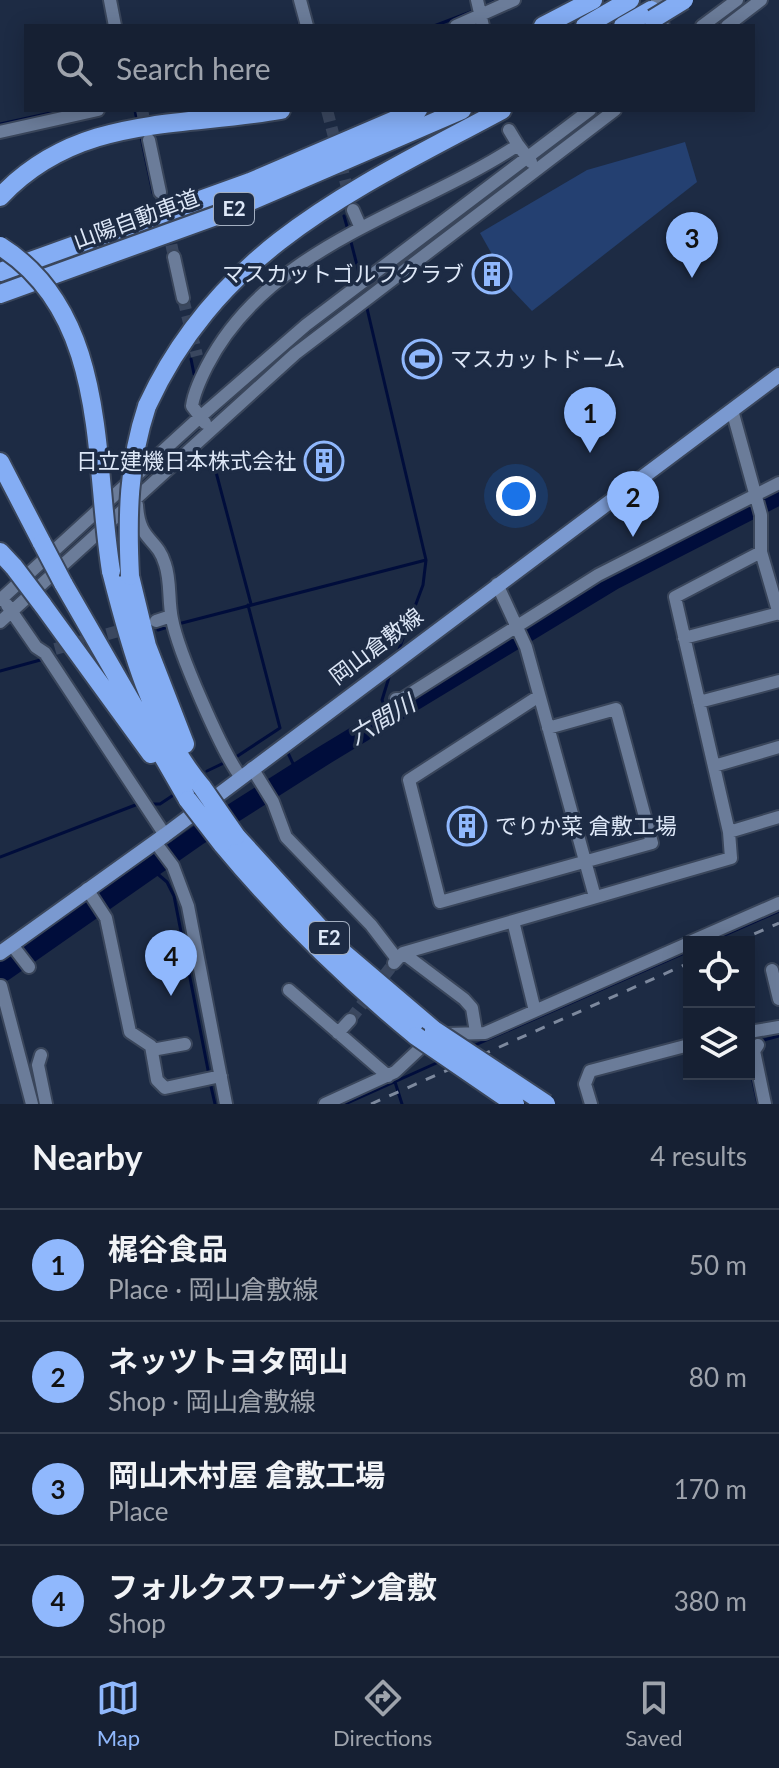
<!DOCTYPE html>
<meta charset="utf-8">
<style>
:root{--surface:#162033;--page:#232d3f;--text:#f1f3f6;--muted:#9ea3ac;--line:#353e4e;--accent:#90b8fd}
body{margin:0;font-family:Lato,"Noto Sans JP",sans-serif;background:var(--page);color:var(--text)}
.controls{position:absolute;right:24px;bottom:24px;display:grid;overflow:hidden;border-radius:0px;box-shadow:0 4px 20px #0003}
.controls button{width:72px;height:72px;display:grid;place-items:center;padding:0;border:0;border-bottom:2px solid var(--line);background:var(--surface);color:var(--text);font:40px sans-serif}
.you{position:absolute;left:516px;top:496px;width:28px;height:28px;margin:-20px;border:6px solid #fff;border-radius:50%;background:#1a73e8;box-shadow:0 0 0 12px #1a73e833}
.badge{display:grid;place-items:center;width:52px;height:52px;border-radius:50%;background:var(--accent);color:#111;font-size:26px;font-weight:700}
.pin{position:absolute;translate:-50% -66px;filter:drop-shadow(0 2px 4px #0008)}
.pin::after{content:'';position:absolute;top:42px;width:28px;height:24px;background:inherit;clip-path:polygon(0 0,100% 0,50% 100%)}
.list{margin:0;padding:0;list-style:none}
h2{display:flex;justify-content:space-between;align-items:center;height:104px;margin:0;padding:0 32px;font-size:34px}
h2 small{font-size:26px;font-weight:400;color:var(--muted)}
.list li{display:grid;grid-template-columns:52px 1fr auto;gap:24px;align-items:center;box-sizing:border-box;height:112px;padding:0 32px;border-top:2px solid var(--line)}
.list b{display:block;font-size:30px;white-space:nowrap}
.list p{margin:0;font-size:26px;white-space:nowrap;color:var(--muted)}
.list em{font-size:26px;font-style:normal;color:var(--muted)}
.icon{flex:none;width:44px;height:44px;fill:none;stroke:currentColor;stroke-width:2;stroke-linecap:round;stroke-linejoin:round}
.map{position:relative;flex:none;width:779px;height:1104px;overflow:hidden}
.search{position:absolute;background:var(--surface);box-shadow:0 4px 20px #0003;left:24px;right:24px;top:24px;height:88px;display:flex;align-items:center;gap:20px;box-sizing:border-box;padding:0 28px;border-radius:0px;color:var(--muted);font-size:30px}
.sheet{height:552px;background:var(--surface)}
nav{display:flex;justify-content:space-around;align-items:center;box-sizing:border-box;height:112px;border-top:2px solid var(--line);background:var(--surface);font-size:22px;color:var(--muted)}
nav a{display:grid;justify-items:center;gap:4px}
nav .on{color:var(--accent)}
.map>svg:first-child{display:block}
.green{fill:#244071}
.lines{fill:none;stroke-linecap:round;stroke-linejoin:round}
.stream{stroke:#000d3b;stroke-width:3}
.river{stroke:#000d3b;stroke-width:20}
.minor-tunnel{stroke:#3a475f;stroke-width:12;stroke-dasharray:12 6;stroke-linecap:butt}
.minor-casing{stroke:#3a465b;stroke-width:16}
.major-casing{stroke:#3a465b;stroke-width:18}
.highway-casing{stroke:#3a465b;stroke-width:22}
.minor{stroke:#6b7c99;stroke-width:12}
.major{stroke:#7a99d0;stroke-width:14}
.highway{stroke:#84adf4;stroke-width:18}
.rail{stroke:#7d899e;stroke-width:3;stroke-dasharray:10 10;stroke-linecap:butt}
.highway-bridge-casing{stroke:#3a465b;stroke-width:22;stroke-linecap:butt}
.highway-bridge{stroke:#84adf4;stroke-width:18}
.labels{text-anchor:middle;stroke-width:7;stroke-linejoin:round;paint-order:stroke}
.shield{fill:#1d2b44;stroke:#a3afc1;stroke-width:2}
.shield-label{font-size:20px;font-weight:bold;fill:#dde7f7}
.street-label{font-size:22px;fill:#dde7f7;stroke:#1d2b44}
.poi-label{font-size:22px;fill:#dde7f7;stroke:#1d2b44;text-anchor:end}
.water-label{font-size:24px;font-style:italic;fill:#d8e2f2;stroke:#1d2b44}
</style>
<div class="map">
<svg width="779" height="1104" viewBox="0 0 779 1104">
<rect width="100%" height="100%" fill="#1d2b44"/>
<path class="green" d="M 685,142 L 697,182 L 532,311 L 512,290 L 480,233 L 587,170 Z"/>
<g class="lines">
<path class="stream" d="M 294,0 L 300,26
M 483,7 L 497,0
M 434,26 L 476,10
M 135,110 L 136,116
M 0,124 L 64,110
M 141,137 L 153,193
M 344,216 L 348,230
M 350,238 L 360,277
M 168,259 L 177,300
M 366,304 L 426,560 L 423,585 L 398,652
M 191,359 L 194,374
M 212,457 L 251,604
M 178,624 L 426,560
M 158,630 L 171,626
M 0,671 L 44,659
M 390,719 L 382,700 L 390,674
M 287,751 L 297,772
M 233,759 L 280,728 L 248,605
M 207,771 L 226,762
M 150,804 L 160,804 L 172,796
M 0,857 L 138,804
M 153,870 L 167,882 L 174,896 L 209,1075
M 709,942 L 779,911
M 0,974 L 4,971
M 760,1041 L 779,1036
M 473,1046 L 689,951
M 749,1063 L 758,1104
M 210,1082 L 215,1104
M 395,1082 L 402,1104
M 345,1104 L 441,1061"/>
<path class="river" d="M 0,969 L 4,971 L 197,836 L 323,756 L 615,579 L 779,495"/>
<path class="minor-tunnel" d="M 142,110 L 147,133
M 327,110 L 350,199
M 160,192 L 174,257
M 183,298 L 197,356
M 55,649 L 133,627
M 350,1020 L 394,963"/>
<defs>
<path id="minor" d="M 110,0 L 115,26
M 300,0 L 307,26
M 477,0 L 483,26
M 657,0 L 663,26
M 456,26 L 514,0
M 702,26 L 737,0
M 727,26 L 761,0
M 509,130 L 518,145
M 0,132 L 98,110
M 149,140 L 160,192
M 353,210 L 360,226
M 174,257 L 183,298
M 732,410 L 761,515 L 761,552 L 779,614
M 205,423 L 192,406 C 194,392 201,378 207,366 C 269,245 413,214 518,145 L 531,162
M 137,505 C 139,542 157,537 165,564 C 171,581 168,601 172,619 C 178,651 221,750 240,776
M 761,552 L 675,597 L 729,832 L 779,817
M 497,584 L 526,647 L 595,897
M 0,600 L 200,417 L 306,325 L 590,110
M 7,605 L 36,647 L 45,653 L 165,835
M 156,621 L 171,616
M 0,622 L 295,354 L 615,110
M 684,638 L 779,613
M 539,696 L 409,780 L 440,902 L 652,843 L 616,709 L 548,728
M 396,699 L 402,699 L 598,575 L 779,483
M 699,702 L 779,681
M 714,766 L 779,747
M 252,768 L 273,802 L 286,837 L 371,925 L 397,959
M 155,842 L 173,866 L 188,906 L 226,1104
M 87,889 L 106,918 L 130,1032 L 151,1046 L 157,1080 L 165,1088 L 221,1076
M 513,921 L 535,1011
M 690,942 L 779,903
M 12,945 L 29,967
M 403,953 L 464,999 L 472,1008 L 476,1032
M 394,963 L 403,953 L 731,858 L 729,832
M 772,970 L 779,999
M 1,986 L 32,1104
M 289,990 L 388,1076
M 749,1032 L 779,1027
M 338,1033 L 350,1020
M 758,1045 L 754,1051 L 765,1104
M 152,1050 L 185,1044
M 41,1055 L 38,1065 L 46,1104
M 325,1104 L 395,1072 L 429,1040 L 447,1034 L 485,1033 L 689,943
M 591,1104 L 585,1084 L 590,1071 L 689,1045"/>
<path id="major" d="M 0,953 L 165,835 L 779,375"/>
<path id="highway" d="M 543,26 L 593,0
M 585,26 L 630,0
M 623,26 L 651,10
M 0,197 C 78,114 179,128 281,110
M 0,272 L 250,182 L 418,110
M 0,294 L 216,216 L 462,110
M 147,406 C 220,247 357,188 502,110
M 0,462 L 42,543
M 0,552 L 14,567
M 111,571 C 130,646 151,726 202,787
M 130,576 L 147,646 L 185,744
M 63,583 L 188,800
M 42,604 L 151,754
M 236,836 L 339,949 L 434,1030
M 222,844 C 281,915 345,978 416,1036"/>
</defs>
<use href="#minor" class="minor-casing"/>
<use href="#major" class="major-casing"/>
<use href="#highway" class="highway-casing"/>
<use href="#minor" class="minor"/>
<use href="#major" class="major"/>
<use href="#highway" class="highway"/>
<path class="rail" d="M 736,942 L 779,923
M 371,1104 L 689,963"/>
<defs>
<path id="highway-bridge" d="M 653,19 L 684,0
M 0,246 C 109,314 93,460 111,571
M 42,543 L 63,583
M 14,567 L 42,604
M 130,576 C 127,517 128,463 147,406
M 202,787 L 236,836
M 188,800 L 222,844
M 434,1030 L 546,1104
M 416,1036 L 515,1104"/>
</defs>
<use href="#highway-bridge" class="highway-bridge-casing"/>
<use href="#highway-bridge" class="highway-bridge"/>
</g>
<defs>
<symbol id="building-ring" viewBox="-11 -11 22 22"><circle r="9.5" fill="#1d2b44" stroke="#90b8fd" stroke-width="1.5"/><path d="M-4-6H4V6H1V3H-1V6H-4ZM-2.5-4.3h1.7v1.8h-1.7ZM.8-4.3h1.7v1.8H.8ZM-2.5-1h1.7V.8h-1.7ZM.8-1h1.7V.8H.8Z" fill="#90b8fd"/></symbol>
<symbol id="stadium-ring" viewBox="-11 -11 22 22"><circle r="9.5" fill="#1d2b44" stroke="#90b8fd" stroke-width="1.5"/><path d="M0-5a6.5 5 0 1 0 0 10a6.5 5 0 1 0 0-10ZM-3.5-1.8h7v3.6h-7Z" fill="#90b8fd"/></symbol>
</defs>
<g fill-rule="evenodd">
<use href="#building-ring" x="470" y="252" width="44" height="44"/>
<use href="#stadium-ring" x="400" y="337" width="44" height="44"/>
<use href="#building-ring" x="302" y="439" width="44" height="44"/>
<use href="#building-ring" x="445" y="804" width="44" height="44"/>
</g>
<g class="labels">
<g class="shield">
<rect x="214" y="193" width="40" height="32" rx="6"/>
<rect x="309" y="922" width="40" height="32" rx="6"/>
</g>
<g class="shield-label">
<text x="234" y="216">E2</text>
<text x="329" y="945">E2</text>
</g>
<g class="street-label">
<text transform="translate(136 219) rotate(-20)" y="8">山陽自動車道</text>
<text transform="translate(376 646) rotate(-37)" y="8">岡山倉敷線</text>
</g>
<g class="poi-label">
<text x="464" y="282">マスカットゴルフクラブ</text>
<text x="450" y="367" text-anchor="start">マスカットドーム</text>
<text x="296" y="469">日立建機日本株式会社</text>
<text x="495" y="834" text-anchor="start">でりか菜 倉敷工場</text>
</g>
<g class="water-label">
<text transform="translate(382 720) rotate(-31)" y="8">六間川</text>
</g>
</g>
</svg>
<div class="controls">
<button><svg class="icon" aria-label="locate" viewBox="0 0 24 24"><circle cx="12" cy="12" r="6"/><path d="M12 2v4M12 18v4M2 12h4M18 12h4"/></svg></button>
<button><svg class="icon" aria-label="layers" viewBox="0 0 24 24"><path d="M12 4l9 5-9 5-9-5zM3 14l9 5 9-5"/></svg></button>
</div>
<div class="you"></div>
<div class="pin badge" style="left:590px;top:453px">1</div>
<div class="pin badge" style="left:633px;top:537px">2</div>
<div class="pin badge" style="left:692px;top:278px">3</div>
<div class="pin badge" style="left:171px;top:996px">4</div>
<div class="search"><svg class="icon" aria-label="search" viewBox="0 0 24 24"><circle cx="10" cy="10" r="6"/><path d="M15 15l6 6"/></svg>Search here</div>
</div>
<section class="sheet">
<h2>Nearby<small>4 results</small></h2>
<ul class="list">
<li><span class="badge">1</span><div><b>梶谷食品</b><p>Place · 岡山倉敷線</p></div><em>50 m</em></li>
<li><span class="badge">2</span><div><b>ネッツトヨタ岡山</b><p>Shop · 岡山倉敷線</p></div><em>80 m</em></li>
<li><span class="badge">3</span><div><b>岡山木村屋 倉敷工場</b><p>Place</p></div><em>170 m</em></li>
<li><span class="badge">4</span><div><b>フォルクスワーゲン倉敷</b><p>Shop</p></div><em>380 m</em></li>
</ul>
</section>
<nav>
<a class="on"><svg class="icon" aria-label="map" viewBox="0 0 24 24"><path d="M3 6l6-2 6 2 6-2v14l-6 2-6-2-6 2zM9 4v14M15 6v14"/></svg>Map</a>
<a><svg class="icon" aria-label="directions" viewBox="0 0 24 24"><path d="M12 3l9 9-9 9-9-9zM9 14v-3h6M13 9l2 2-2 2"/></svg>Directions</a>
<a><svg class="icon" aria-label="saved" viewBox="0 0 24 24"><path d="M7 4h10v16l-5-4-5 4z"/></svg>Saved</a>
</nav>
